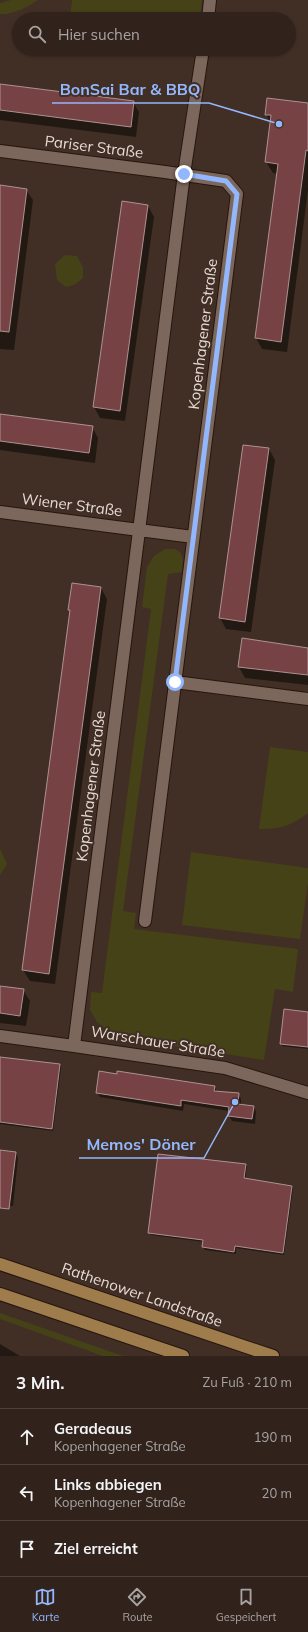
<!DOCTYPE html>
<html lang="de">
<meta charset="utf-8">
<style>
:root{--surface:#31231c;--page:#3d2f29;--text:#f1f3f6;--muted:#a8a4a3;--line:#4c403b;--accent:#93b7fd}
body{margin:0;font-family:Mulish,sans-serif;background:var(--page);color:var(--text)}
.stop{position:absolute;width:12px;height:12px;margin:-9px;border:3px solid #93b7fd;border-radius:50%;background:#fff}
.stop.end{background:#93b7fd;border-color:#fff;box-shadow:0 1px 4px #0008}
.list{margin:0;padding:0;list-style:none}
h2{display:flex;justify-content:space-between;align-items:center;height:52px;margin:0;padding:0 16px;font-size:17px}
h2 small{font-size:13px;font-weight:400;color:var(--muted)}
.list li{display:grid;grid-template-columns:26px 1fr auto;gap:12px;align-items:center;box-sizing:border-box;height:56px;padding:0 16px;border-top:1px solid var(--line)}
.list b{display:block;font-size:15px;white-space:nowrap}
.list p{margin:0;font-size:13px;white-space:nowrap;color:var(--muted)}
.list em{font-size:13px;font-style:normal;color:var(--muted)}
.icon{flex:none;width:22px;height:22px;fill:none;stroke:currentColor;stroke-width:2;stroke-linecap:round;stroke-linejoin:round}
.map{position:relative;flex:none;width:308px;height:1356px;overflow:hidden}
.search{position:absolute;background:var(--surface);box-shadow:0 1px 3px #0004;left:12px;right:12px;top:12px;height:44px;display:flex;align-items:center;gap:10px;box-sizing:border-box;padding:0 14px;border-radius:22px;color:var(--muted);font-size:15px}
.sheet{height:220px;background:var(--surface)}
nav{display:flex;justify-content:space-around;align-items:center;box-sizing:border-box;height:56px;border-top:1px solid var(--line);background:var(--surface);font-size:11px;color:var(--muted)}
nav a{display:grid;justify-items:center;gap:2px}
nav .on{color:var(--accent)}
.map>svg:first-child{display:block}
.green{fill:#454217}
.shadow{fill:#0007}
.building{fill:#774244;stroke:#ad9292}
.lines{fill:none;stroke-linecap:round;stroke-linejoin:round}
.street-casing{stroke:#27160e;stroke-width:14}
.primary-casing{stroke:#27160e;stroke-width:14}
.street{stroke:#7c675c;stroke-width:12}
.primary{stroke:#9f7c4c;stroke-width:12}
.route{stroke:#93b7fd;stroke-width:5}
.labels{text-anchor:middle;stroke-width:4;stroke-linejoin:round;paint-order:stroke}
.street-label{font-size:15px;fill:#e7dbd5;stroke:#412f25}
.leader{fill:none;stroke:#93b7fd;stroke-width:1.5}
.callout-dot{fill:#93b7fd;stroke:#412f25;stroke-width:1.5}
.callout-label{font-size:16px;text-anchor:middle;font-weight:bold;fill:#93b7fd;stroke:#412f25;stroke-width:4;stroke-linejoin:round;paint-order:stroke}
</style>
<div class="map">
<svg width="308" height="1356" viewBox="0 0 308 1356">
<rect width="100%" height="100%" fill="#412f25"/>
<path class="green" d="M 11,0 L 38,0 C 27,7 14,15 0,14 L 0,3 Z
M 72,0 L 202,0 L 200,19 L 70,19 Z
M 65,255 L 77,256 L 83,267 L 83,278 L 74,285 L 66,287 L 57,280 L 55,264 Z
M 165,549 L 175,549 L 181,553 L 183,559 L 182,572 L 168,574 L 123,911 L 136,913 L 134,929 L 298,949 L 293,992 L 275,989 L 264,1060 L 116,1037 L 97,1022 L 90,1010 L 91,992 L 102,993 L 151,609 L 142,607 L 147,567 L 154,556 Z
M 270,747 L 308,752 L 308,813 C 291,826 281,829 259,829 Z
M 0,849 L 7,864 L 0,875 Z
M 191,852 L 308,868 L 308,883 L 300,939 L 182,925 Z
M 0,1313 L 123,1356 L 103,1356 L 0,1319 Z"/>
<path class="shadow" d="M 0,85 L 133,102 L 139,112 L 136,137 L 0,120 Z
M 308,113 L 308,190 L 287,352 L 262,349 L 256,338 L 278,174 L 273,173 L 266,162 L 271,124 L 266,114 Z
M 26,190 L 33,200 L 14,350 L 0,349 L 0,199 Z
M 148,206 L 154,217 L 125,421 L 100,418 L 94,407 Z
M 0,415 L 92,427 L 98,438 L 95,463 L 0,450 Z
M 243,446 L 269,449 L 275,460 L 251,632 L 226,629 L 220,618 Z
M 101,588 L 107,599 L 55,984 L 30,981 L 23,970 L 70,612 L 69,610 Z
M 243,639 L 308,649 L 308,685 L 245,678 L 239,667 Z
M 0,987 L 23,990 L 30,1001 L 26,1026 L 0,1023 Z
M 308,1013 L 308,1049 L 282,1046 L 281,1043 Z
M 0,1058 L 60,1065 L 61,1068 L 53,1131 L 0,1124 Z
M 214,1086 L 217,1092 L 238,1094 L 241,1099 L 241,1105 L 254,1107 L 256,1112 L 255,1124 L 232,1121 L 229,1116 L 229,1111 L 184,1104 L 183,1111 L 100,1097 L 97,1092 Z
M 0,1151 L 15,1152 L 18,1158 L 13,1206 L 0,1204 Z
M 246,1165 L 247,1167 L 245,1180 L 292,1186 L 293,1189 L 284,1255 L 236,1248 L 236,1254 L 205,1250 L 203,1247 L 204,1242 L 151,1235 L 149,1233 Z
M 0,1344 L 20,1356 L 0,1356 Z"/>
<path class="building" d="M 0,84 L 134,101 L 131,127 L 0,110 Z
M 267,98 L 308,103 L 308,151 L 306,150 L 281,342 L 255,338 L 278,164 L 265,162 L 271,115 L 265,115 Z
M 0,185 L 27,189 L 9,332 L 0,331 Z
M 122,201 L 148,205 L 120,411 L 93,407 Z
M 0,414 L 93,426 L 89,453 L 0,441 Z
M 243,445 L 269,448 L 245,622 L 219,618 Z
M 72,583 L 101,587 L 49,974 L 22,970 L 70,610 L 68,610 Z
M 242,638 L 308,648 L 308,675 L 238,667 Z
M 0,986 L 24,989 L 20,1016 L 0,1013 Z
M 284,1009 L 308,1012 L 308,1047 L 280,1044 Z
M 0,1057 L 60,1064 L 52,1129 L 0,1122 Z
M 99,1071 L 117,1074 L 117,1071 L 215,1086 L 214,1091 L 239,1093 L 238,1104 L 254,1106 L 252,1119 L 228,1116 L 229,1107 L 181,1100 L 181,1106 L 96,1093 Z
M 0,1150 L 16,1152 L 9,1209 L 0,1208 Z
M 158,1154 L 246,1164 L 244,1178 L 292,1186 L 283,1253 L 235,1246 L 234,1252 L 202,1247 L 203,1240 L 148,1233 Z"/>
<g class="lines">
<defs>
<path id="street" d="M 208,19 L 210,0
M 0,151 L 165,172 L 226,181 L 237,194 L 145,921
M 0,512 L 193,537
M 175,682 L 308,699
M 0,1036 L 74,1046 L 225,1068 L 308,1093
M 74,1046 L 184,174 L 203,49"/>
<path id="primary" d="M 0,1264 L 273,1356
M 0,1294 L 183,1356"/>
</defs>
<use href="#street" class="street-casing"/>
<use href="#primary" class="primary-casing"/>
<use href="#street" class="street"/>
<use href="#primary" class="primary"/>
</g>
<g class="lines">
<path class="route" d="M 175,682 L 237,194 L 226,181 L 184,174"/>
</g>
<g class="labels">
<g class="street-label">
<text transform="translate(94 147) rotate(7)" y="5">Pariser Straße</text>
<text transform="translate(203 334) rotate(-83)" y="5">Kopenhagener Straße</text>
<text transform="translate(72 505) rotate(7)" y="5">Wiener Straße</text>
<text transform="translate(91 786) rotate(-83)" y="5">Kopenhagener Straße</text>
<text transform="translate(158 1042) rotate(9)" y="5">Warschauer Straße</text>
<text transform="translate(142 1295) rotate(19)" y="5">Rathenower Landstraße</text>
</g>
</g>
<path class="leader" d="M279 124L209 103H52M235 1102L204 1158H79"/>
<g class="callout-dot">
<circle cx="279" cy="124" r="4"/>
<circle cx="235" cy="1102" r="4"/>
</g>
<g class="callout-label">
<text x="130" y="95">BonSai Bar &amp; BBQ</text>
<text x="141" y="1150">Memos' Döner</text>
</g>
</svg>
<div class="stop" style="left:175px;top:682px"></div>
<div class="stop end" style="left:184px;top:174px"></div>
<div class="search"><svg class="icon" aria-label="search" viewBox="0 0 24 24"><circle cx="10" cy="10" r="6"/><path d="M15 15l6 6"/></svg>Hier suchen</div>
</div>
<section class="sheet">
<h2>3 Min.<small>Zu Fuß · 210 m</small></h2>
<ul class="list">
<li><svg class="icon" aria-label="ahead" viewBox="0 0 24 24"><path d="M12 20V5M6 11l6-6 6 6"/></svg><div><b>Geradeaus</b><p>Kopenhagener Straße</p></div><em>190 m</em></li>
<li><svg class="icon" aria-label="left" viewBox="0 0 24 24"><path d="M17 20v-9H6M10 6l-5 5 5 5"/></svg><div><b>Links abbiegen</b><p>Kopenhagener Straße</p></div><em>20 m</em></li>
<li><svg class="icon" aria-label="arrive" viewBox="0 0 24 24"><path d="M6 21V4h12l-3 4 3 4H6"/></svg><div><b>Ziel erreicht</b></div></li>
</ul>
</section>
<nav>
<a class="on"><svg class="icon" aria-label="map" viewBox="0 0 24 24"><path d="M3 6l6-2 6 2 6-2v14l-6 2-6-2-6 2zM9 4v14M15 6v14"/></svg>Karte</a>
<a><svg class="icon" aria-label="directions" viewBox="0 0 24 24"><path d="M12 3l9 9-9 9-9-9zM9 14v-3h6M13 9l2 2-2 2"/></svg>Route</a>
<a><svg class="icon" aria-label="saved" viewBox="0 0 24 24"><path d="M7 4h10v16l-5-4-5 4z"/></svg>Gespeichert</a>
</nav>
